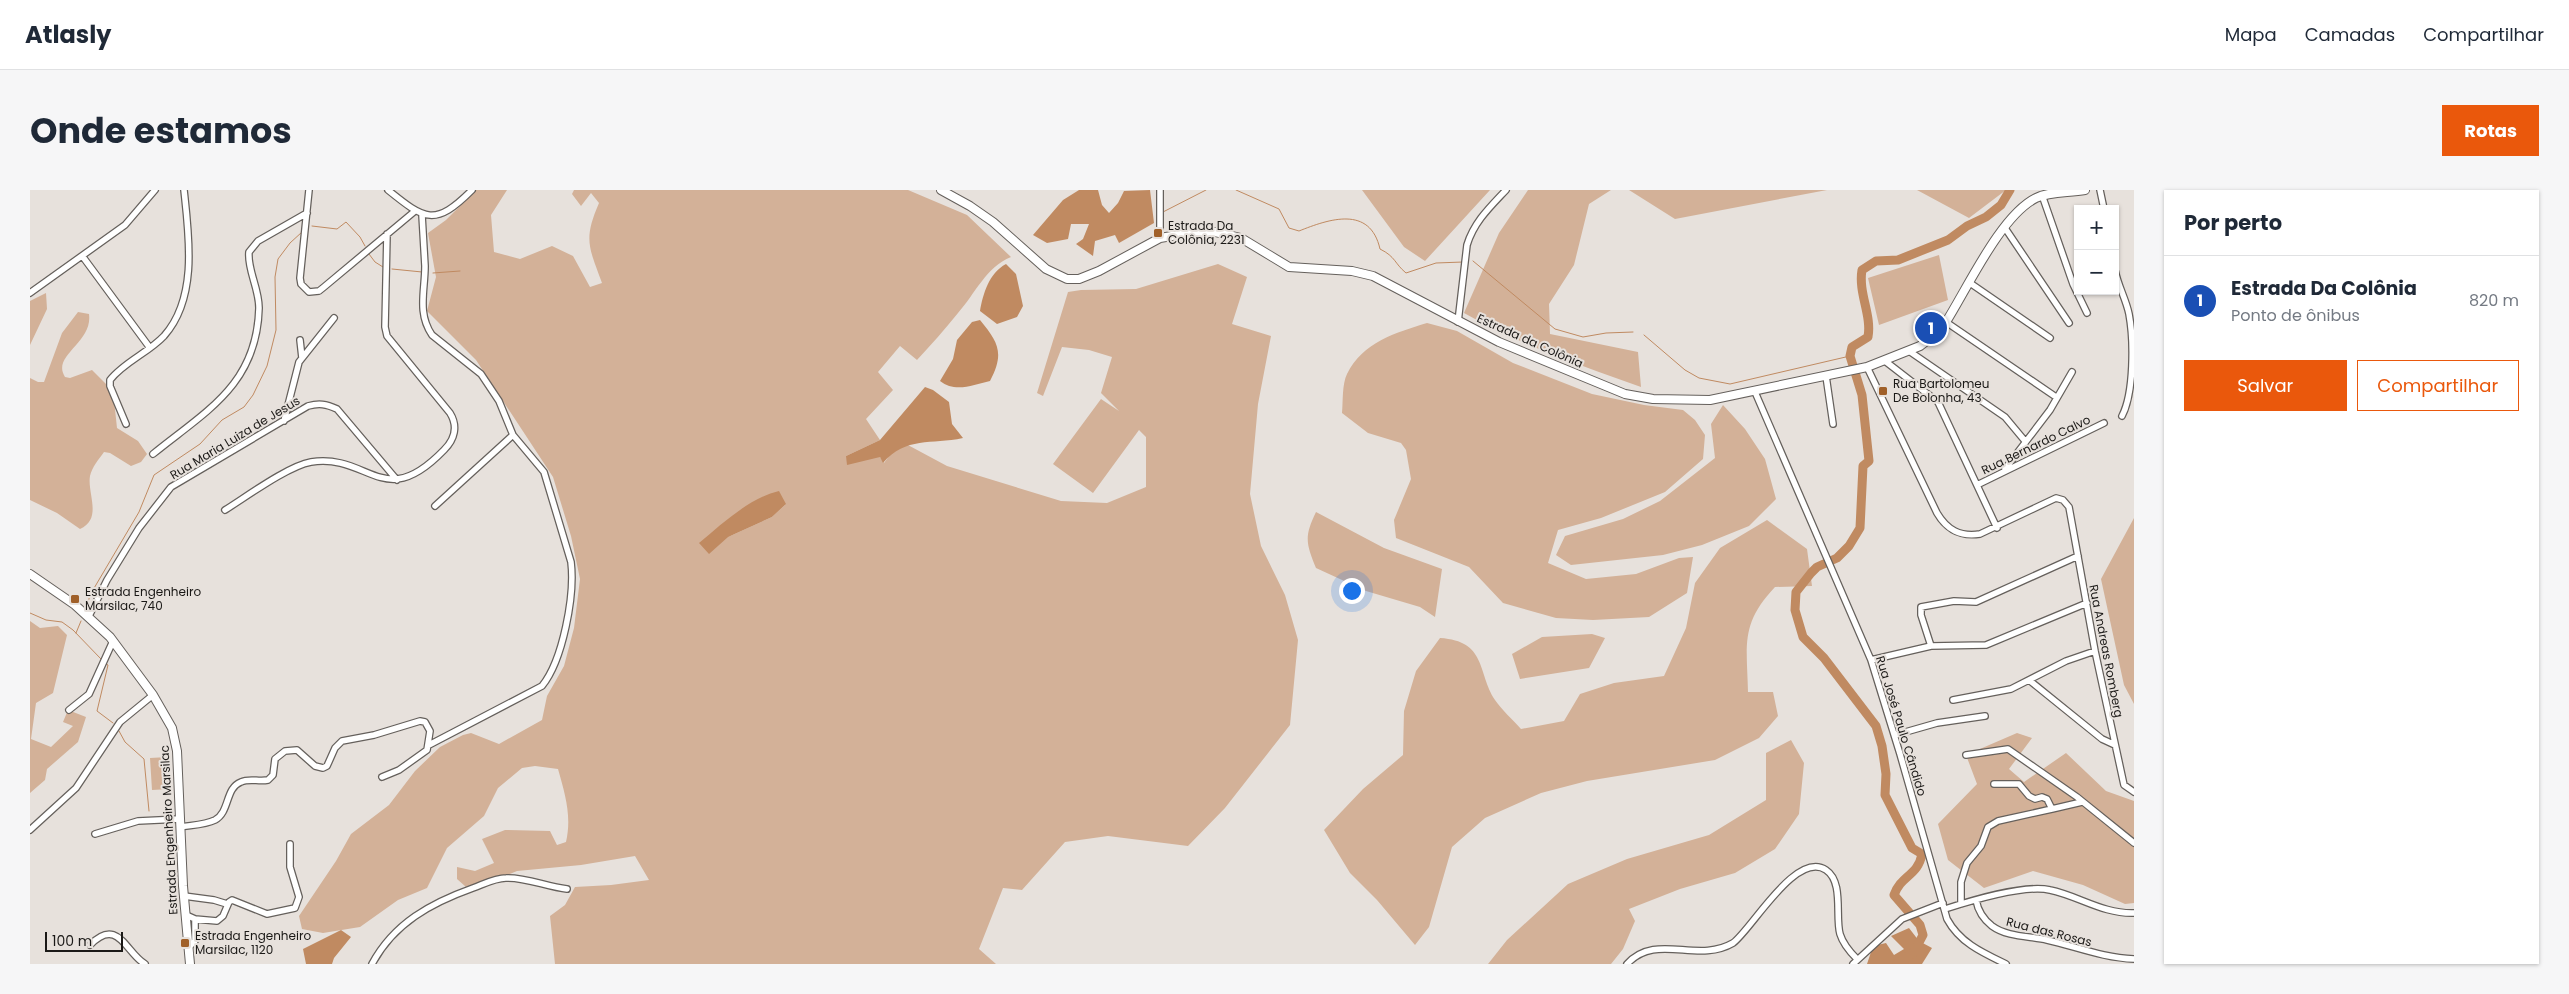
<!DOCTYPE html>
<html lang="pt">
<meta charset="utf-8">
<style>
:root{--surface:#fff;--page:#f6f6f7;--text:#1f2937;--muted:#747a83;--line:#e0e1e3;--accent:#ea580c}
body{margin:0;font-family:Poppins,sans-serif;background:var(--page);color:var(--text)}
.controls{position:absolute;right:15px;top:15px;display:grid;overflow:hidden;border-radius:0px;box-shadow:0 1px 4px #0004}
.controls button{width:45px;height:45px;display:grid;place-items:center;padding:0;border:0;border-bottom:1px solid var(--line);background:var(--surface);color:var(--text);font:25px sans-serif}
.scale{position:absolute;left:15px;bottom:12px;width:78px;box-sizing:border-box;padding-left:5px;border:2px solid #1b1917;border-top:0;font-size:14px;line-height:18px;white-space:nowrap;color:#1b1917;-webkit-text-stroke:4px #e7e1dc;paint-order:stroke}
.you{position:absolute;left:1321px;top:400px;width:18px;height:18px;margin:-12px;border:4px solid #fff;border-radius:50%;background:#1a73e8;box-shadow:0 0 0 8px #1a73e833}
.badge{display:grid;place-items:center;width:32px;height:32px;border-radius:50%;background:var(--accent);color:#fff;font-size:16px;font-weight:700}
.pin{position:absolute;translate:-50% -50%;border:2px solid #fff;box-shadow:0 1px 5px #0006}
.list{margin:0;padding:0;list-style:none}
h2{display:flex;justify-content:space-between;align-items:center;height:65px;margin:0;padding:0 20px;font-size:21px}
h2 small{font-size:16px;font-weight:400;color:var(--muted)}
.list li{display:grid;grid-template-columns:32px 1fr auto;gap:15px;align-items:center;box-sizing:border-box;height:90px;padding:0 20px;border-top:1px solid var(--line)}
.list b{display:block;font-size:19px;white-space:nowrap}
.list p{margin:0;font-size:16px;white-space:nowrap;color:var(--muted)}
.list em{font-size:16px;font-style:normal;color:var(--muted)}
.actions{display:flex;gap:10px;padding:15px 20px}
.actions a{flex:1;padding:11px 0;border:1px solid var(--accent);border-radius:0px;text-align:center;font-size:18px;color:var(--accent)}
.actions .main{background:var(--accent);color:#fff}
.map{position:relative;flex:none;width:2104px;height:774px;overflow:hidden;border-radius:0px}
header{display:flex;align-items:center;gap:30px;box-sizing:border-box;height:70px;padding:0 25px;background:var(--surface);border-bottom:1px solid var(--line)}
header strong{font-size:24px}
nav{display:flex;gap:28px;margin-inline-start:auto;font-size:18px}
.intro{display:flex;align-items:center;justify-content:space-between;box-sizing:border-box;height:120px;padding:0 30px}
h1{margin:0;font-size:35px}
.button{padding:12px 22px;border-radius:0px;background:var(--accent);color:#fff;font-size:18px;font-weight:700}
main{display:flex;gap:30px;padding:0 30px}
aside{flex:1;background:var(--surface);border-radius:0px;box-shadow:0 1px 4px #0004}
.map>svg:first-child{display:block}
.green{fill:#d3b198;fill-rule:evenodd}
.water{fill:#c08a61}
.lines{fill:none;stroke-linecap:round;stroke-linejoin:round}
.stream{stroke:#c08a61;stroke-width:1}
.river{stroke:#c08a61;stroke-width:9}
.minor-casing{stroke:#65605c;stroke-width:8}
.major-casing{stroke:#65605c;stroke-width:10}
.minor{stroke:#fff;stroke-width:5.5}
.major{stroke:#fff;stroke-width:8}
.poi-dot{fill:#a06029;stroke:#e7e1dc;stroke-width:2}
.labels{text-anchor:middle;stroke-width:4;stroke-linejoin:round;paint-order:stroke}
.poi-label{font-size:12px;fill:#1b1917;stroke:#e7e1dc;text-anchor:start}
.street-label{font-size:12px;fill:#1b1917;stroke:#e7e1dc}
</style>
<header>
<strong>Atlasly</strong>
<nav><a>Mapa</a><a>Camadas</a><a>Compartilhar</a></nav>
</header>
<div class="intro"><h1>Onde estamos</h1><a class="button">Rotas</a></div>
<main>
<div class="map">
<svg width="2104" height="774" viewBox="0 0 2104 774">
<rect width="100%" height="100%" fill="#e7e1dc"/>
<path class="green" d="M 446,0 L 477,0 L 461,25 L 464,62 L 490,69 L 522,56 L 543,66 L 560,97 L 572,93 C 559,57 553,50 569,13 L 561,3 L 551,16 L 542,4 L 544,0 L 878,0 L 937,25 L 981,67 C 956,77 945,104 928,123 C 915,139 901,155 887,170 L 870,156 L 848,182 L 863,200 L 836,229 L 850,250 L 816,266 L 850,267 L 854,273 L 862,262 L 876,254 L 917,276 L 1031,311 L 1077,313 L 1116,297 L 1116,247 L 1109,240 L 1063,303 L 1023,274 L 1071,209 L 1089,221 L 1071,203 L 1082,167 L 1059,160 L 1032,157 L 1013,206 L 1007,203 L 1038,102 L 1051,100 L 1106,99 L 1188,74 L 1217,87 L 1202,134 L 1241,146 L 1228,214 L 1220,304 L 1231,356 L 1255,405 L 1268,450 L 1260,535 L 1195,618 L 1158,656 L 1078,646 L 1035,652 L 992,700 L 973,698 L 949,759 L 966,774 L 525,774 L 520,726 L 535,715 L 545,697 L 581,695 L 619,690 L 605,666 L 551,675 L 487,681 L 460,692 L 436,697 L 427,689 L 427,677 L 445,681 L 464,673 L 452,649 L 475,640 L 520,641 L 527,655 L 536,652 C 542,626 535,604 528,579 L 505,576 L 492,578 L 468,598 L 454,626 L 417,658 L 397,698 L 368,710 L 330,737 L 293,743 L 272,739 L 269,726 L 306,671 L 321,644 L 359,615 L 385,581 L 410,557 L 433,545 L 441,543 L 469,554 L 512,530 L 517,506 L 534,476 L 544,438 L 550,389 L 541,346 L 523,287 L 446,170 L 397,121 L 406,87 L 398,43 L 416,30 ZM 756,314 L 742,327 L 698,347 Z
M 1332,0 L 1460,0 L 1395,71 L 1374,57 Z
M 1498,0 L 1581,0 L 1559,14 L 1544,75 L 1519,114 L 1520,144 L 1608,162 L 1611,197 C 1551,175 1490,155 1434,123 L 1469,43 Z
M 1599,0 L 1797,0 L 1645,29 Z
M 1887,0 L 1976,0 L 1939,28 Z
M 1909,65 L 1918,110 L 1849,135 L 1838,88 Z
M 16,103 L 17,119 L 0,155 L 0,111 Z
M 48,122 L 59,124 C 63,153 21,165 35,187 L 40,188 L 62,180 L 83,201 L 87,238 L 108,251 L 117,264 L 111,272 L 101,276 L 80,263 L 74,262 C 69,269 62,277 60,286 C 57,303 73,329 50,339 L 27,323 L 0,310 L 0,188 L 8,192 L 14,192 L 32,143 Z
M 1397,133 L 1427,141 L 1483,173 L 1562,204 L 1614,215 L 1653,220 L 1665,230 L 1675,245 L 1673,269 L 1635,302 L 1571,328 L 1528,340 L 1518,373 L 1556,389 L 1606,384 L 1649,368 L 1663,367 L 1657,403 L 1619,427 L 1563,430 L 1526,428 L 1473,413 L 1439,377 L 1366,348 L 1364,330 L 1381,289 L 1376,260 L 1371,253 L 1338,243 L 1312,223 C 1313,211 1312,194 1317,184 C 1333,152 1365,143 1397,133 Z
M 1693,215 L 1715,239 L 1735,269 L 1746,309 L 1719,336 L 1672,355 L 1633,365 L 1541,375 L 1526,365 L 1535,346 L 1593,329 L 1630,311 L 1685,268 L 1681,234 Z
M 1286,322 L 1354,358 L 1412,379 L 1405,427 L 1390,417 L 1336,401 L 1286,378 C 1276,353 1274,347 1286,322 Z
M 2104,328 L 2104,514 L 2094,495 L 2071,389 Z
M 1737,330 L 1777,359 L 1782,396 L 1745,397 C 1710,434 1717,455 1718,502 L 1743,502 L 1748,526 L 1729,548 L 1685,570 L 1557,591 L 1511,603 L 1455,628 L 1422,657 L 1399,737 L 1385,755 L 1347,710 L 1320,683 L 1294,640 L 1333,599 L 1373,565 L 1374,521 L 1386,481 L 1410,448 C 1457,451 1447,482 1465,510 C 1472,520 1483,530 1491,539 L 1534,531 L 1550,504 L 1584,493 L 1634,486 L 1656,438 L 1665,393 L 1690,358 Z
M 0,431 L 10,438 L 28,436 L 37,445 L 23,503 L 6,513 L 1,549 L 21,557 L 43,536 L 33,532 L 38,520 L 56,527 L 48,552 L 17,579 L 15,590 L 0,603 Z
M 1562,444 L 1575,448 L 1559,478 L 1490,489 L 1482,464 L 1512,447 Z
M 1987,543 L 2002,548 L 1979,579 L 1994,592 L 2036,563 L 2076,601 L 2104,611 L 2104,713 L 2095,714 L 2053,695 L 2003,681 L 1954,698 L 1918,670 L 1908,634 L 1947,594 L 1936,565 Z
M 1761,550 L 1774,573 L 1769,624 L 1745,659 L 1705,683 L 1650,699 L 1599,719 L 1605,731 L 1593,759 L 1581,774 L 1458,774 L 1477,750 L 1538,694 L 1597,669 L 1679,645 L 1736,610 L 1736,563 Z
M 138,567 L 140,599 L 122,600 L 120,568 Z"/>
<path class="water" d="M 1049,0 L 1068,0 L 1072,15 L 1079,23 L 1088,13 L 1094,1 L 1120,0 L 1124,33 L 1089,53 L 1085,45 L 1065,51 L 1063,66 L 1046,54 L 1053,49 L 1059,34 L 1041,34 L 1038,49 L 1017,53 L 1003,45 L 1033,10 Z
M 976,74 L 986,84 L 993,116 L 987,127 L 967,134 L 950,121 C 953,104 959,83 976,74 Z
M 950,130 C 968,152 975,163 960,191 C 943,195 925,203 910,191 L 923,169 L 927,150 L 942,132 Z
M 895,197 L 903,200 L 919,212 L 922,234 L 933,248 C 901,255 876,246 853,273 L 850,267 L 817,275 L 816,266 L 850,250 Z
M 749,301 L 756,314 L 742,327 L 698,347 L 679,364 L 669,353 C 692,334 719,308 749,301 Z
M 1879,738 L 1889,751 L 1902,758 L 1892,774 L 1837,774 L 1843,756 L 1856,753 L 1864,765 L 1874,759 L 1861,746 Z
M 311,740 L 321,747 L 304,768 L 302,774 L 276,774 L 273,759 Z"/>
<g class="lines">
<path class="stream" d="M 1206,0 L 1249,19 L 1259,38 L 1269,41 C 1299,29 1340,15 1350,59 C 1366,67 1364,73 1376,83 L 1406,73 L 1433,72
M 1133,22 L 1176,0
M 282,36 L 307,39 L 316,32 L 330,47 L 335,56
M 339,64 L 345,72 L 353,77
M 1443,71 L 1525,139 L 1553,147 L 1576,143 L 1603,142
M 362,79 L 392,82
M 403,83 L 430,81
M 1614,145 L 1655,180 L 1669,188 L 1700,194 L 1820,166
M 57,416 L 60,405 L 109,322 L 124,285 L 170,254 L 192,230 L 214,217 L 223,205 L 237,176 L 246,140 L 245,87 L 248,69 L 260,53 L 272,42
M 0,423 L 16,430 L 32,432 L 43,440 L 71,469
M 46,443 L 51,431
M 76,474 L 78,475 L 67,521 L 83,533
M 89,541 L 95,552 L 114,569 L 119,621"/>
<path class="river" d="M 1867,774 L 1884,762 L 1893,745 L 1890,735 L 1864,705 C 1871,685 1888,686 1892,664 L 1882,658 L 1855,605 L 1856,584 L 1852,556 L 1846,536 L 1794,468 L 1773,447 L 1765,420 L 1766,402 L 1781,383 L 1787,377 L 1807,368 L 1819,356 L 1830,338 L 1833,276 L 1839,271 L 1832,205 L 1820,166 L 1822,157 L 1838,147 C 1842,125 1828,103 1832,80 L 1846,71 L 1868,70 L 1918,50 L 1937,36 L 1956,27 L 1971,15 L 1980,0"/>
<defs>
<path id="minor" d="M 279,0 L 270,88 L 271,94 L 279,102 L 289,101 L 294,97 L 385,21
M 358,0 C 395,30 405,37 442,0
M 1130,0 L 1130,48
M 2070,0 L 2074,19
M 2012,5 L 2043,94 L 2057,123
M 392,25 C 393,42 394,59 395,76 C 395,101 387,123 402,145 L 451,184 L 469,211 L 483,245 L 514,282 L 541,372 C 545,405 533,470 512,496 L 399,555
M 1975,38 L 2039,133
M 53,67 L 120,158
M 2085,80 C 2088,96 2096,109 2099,124 C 2104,151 2104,203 2092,226
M 1940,93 L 2020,148
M 0,103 L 95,35 L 125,0
M 1428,132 L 1437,55 C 1444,32 1460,17 1476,0
M 1916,132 L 2026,207
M 270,150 L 272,168
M 1879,161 L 1975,227 L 1995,251
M 1855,171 L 1908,212 L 1967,338
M 1837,177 L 1907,323 C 1917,340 1930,347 1950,344 L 2026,308 L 2033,310 L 2039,317 L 2065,461 L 2094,595 L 2104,602
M 1796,186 L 1803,234
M 1725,202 L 1841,470 L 1870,564 L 1917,729 C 1930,753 1953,763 1976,774
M 254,231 L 269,172 L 304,128
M 96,234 L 80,196 L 80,190 C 94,172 118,163 134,146 C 168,108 159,46 154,0
M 123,264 C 176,221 227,195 229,118 C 229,98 217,79 219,62 L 228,51 L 277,23
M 1975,279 L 2020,220 L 2042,182
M 1947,295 L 2074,233
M 405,316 L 483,245
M 195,320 C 216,307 258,276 281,272 C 340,263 353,323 414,260 C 425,249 428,236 420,223 L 357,146 L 355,137 L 357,44
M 59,426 L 77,390 L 109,338 L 141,297 L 278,216 C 289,213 296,214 307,219 L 367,290
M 1901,456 L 1891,425 L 1891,417 L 1924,411 L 1946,412 L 2048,366
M 1841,470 L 1901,456 L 1956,455 L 2057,413
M 1999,490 L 2072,549 L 2085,555
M 1923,510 L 1981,499 L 2036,471 L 2065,461
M 39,520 L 59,504 L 83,451
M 1865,545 L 1907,533 L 1955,526
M 1936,565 L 1978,559 L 2047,607 L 2104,653
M 2022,619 L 2052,612
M 150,637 C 162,635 175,635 185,630 C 200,622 195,598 211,592 C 219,588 229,592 238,590 L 243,585 L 245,569 L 255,561 L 267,560 L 285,576 L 293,578 L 297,576 L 305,558 L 312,551 L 344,545 L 390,531 L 395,532 L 400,541 L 397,560 L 369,580 L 352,587
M 0,640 L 46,598 L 90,532 L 123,505
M 65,644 L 108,631 L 150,629
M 154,706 L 184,710 L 197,714
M 1946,710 C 1948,721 1953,729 1962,736 C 1977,747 1999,746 2017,750 C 2047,757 2074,768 2104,769
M 1931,714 L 1931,692 L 1937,673 L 1951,656 L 1958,637 L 1968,631 L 2022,619 L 2017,609 L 2012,607 L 2005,609 L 1999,606 L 1989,594 L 1964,594
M 1915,719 C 1940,711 1994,694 2020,700 C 2049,706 2073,724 2104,723
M 156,725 L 165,729 L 165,751 L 158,758
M 165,729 L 187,731 L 193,726 L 199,712 L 202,710 L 237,724 L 265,718 L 269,707 L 260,677 L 260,654
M 60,755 C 88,726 96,763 115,774
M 342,774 C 364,733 401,713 443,698 C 454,694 465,688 476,688 C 496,687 517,697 537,699
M 1597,774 C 1626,742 1667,774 1703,753 C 1722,739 1766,660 1796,680 C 1814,692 1805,726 1810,744 C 1813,754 1820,762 1827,769
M 1823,774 L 1872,729 L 1913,713"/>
<path id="major" d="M 911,0 L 940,16 L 963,32 L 1016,79 L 1037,89 L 1049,89 L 1069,81 L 1130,48 L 1165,42 L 1185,42 L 1211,48 L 1259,77 L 1322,81 L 1343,86 L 1469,152 L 1595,204 L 1623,209 L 1680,210 L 1837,177 L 1890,156 L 1907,143 L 1916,132 C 1937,99 1971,25 2006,8 C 2020,1 2039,3 2055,0
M 0,384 L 45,415 L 80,447 L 123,505 L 142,538 L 147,561 L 153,696 L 160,774"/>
</defs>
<use href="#minor" class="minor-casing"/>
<use href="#major" class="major-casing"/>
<use href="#minor" class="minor"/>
<use href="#major" class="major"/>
</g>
<g class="poi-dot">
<rect x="1123" y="38" width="10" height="10" rx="2.5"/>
<rect x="1848" y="196" width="10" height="10" rx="2.5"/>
<rect x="40" y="404" width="10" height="10" rx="2.5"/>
<rect x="150" y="748" width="10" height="10" rx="2.5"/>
</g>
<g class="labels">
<g class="poi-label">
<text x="1138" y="40">Estrada Da<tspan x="1138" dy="14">Colônia, 2231</tspan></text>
<text x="1863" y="198">Rua Bartolomeu<tspan x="1863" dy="14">De Bolonha, 43</tspan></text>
<text x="55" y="406">Estrada Engenheiro<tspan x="55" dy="14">Marsilac, 740</tspan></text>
<text x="165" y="750">Estrada Engenheiro<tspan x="165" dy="14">Marsilac, 1120</tspan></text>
</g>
<g class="street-label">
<text transform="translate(1500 151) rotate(24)" y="4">Estrada da Colônia</text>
<text transform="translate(205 248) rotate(-31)" y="4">Rua Maria Luiza de Jesus</text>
<text transform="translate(2006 255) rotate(-26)" y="4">Rua Bernardo Calvo</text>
<text transform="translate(2076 461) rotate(79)" y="4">Rua Andreas Romberg</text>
<text transform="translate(1871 536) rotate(73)" y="4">Rua José Paulo Cândido</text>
<text transform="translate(139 640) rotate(-93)" y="4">Estrada Engenheiro Marsilac</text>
<text transform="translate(2019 742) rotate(14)" y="4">Rua das Rosas</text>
</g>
</g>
</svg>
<div class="controls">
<button>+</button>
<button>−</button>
</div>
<div class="scale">100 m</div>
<div class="you"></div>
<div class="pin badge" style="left:1901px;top:138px;background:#1a4fb4">1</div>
</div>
<aside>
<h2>Por perto<small></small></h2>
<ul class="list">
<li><span class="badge" style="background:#1a4fb4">1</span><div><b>Estrada Da Colônia</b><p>Ponto de ônibus</p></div><em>820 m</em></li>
</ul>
<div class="actions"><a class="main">Salvar</a><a>Compartilhar</a></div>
</aside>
</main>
